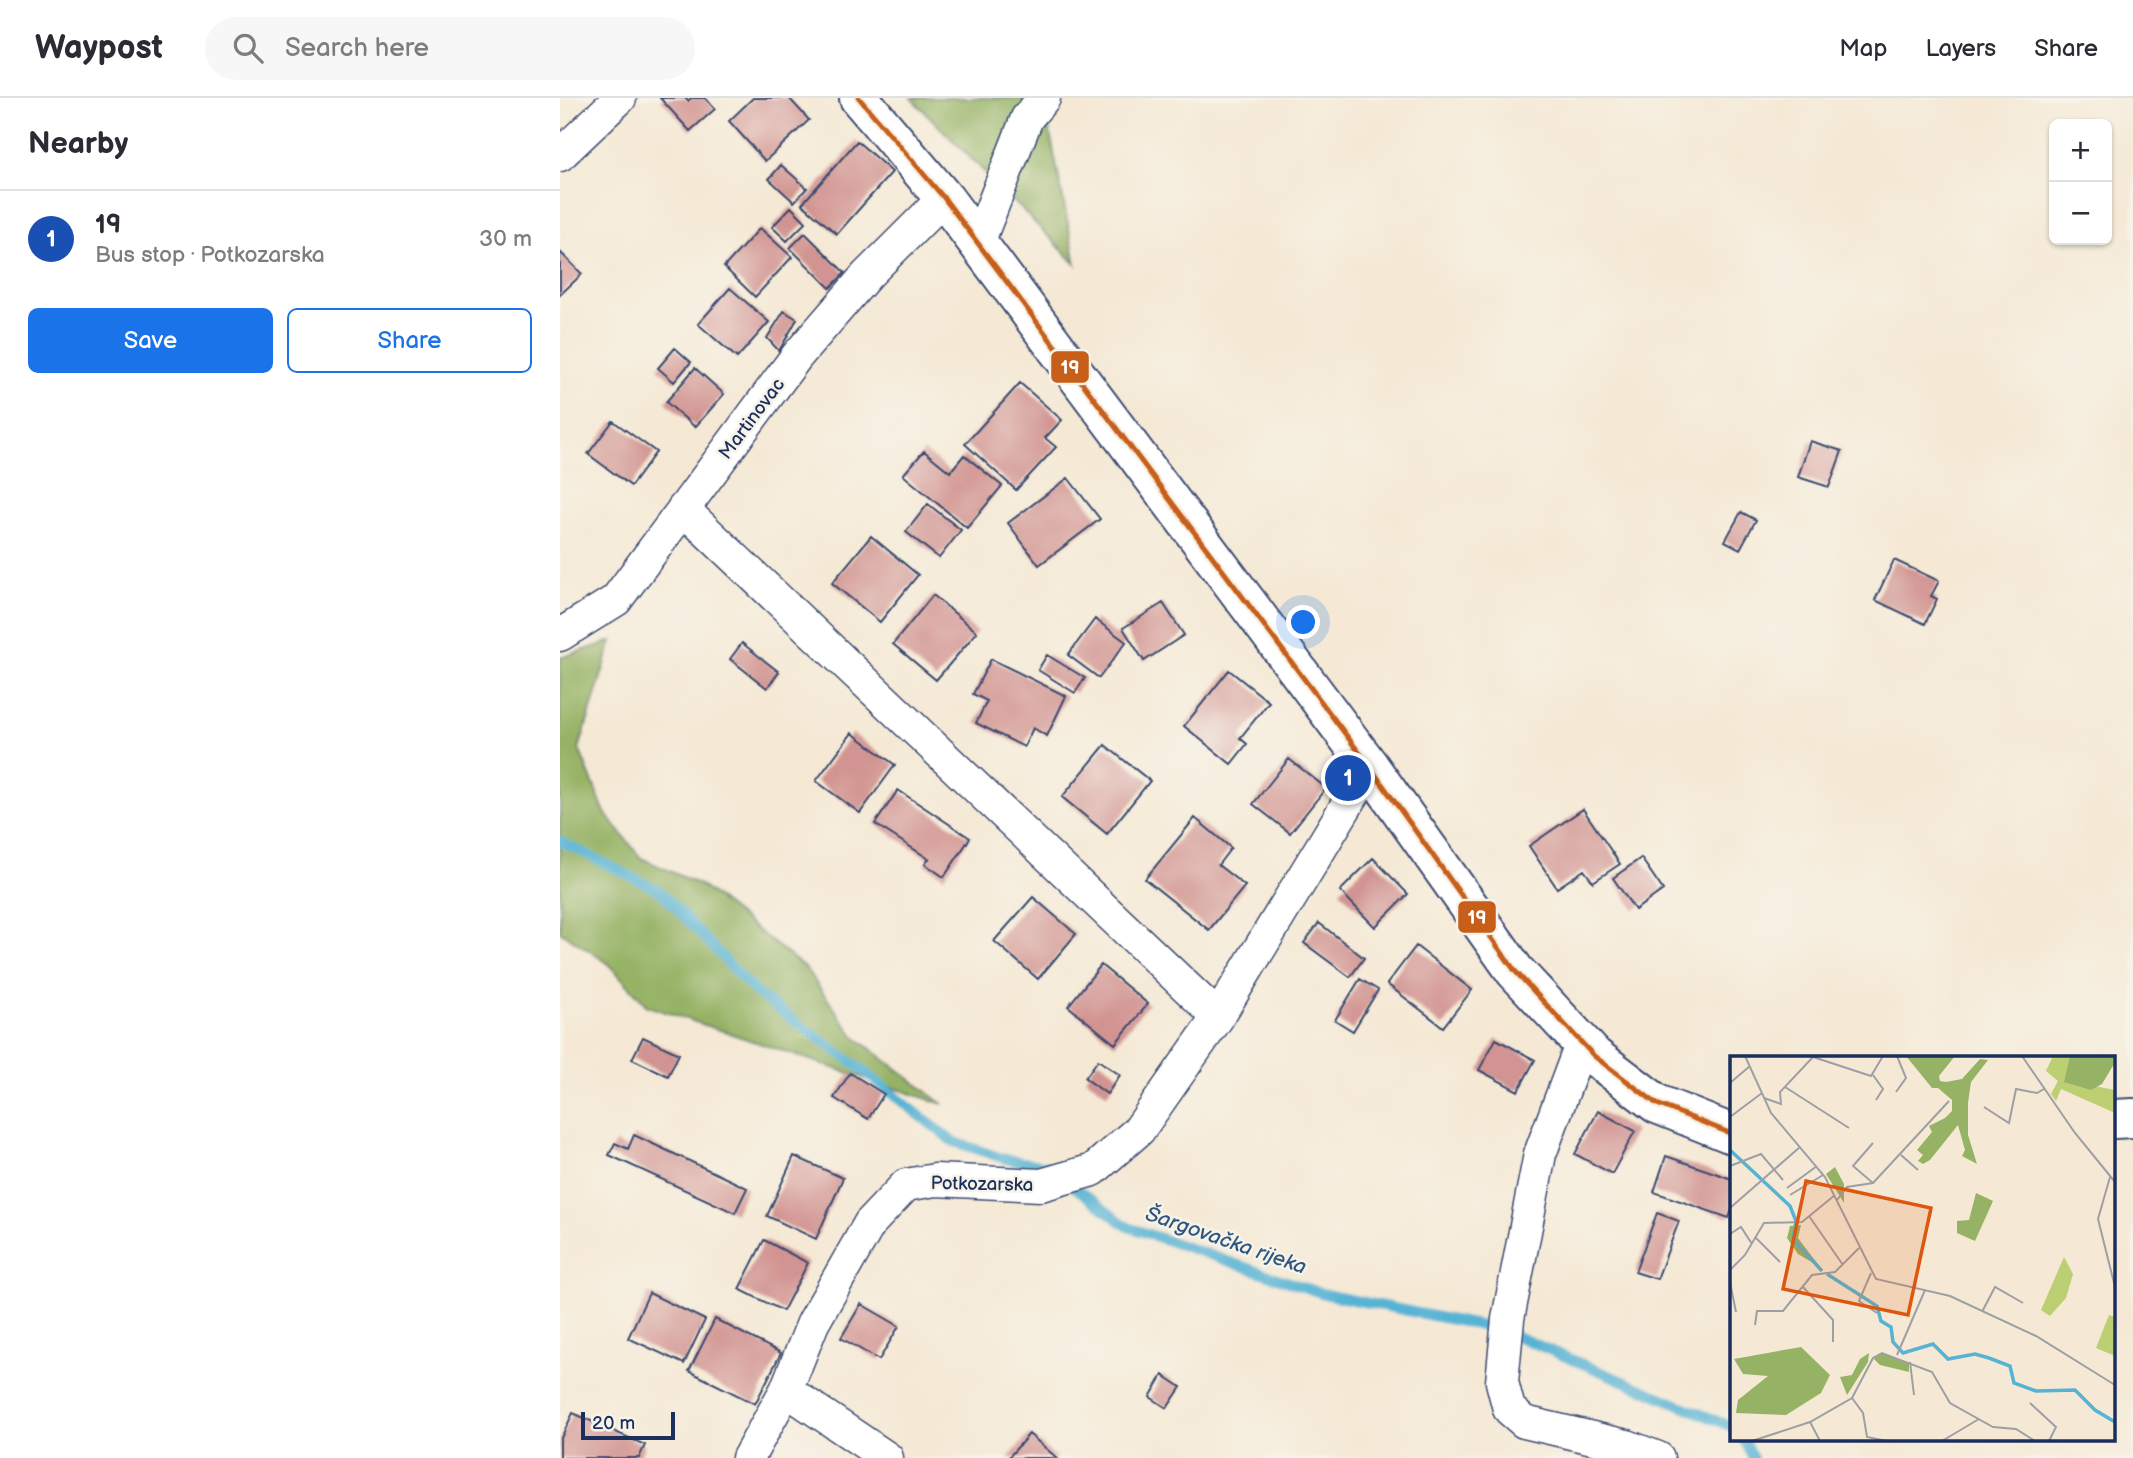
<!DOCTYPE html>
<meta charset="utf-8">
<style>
:root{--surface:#fff;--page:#f7f7f7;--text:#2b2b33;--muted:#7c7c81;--line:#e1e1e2;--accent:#1a73e8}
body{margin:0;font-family:"Balsamiq Sans",sans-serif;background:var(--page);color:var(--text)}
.controls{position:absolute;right:21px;top:21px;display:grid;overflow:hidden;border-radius:10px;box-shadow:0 2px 5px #0004}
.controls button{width:63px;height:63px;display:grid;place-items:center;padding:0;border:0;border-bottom:2px solid var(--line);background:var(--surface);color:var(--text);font:35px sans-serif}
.scale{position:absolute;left:21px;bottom:18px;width:94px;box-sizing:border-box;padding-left:7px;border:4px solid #1b2f5e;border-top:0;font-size:19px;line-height:24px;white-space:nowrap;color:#1b2f5e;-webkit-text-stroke:5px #f7f3e8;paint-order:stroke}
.you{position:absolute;left:744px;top:525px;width:24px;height:24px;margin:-18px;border:5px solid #fff;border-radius:50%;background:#1a73e8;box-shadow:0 0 0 10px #1a73e833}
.badge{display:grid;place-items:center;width:46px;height:46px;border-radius:50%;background:var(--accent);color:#fff;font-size:23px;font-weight:700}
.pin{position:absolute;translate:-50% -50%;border:4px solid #fff;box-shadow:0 2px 7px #0006}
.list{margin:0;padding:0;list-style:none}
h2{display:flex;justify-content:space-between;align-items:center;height:91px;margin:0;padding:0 28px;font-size:30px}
h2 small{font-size:23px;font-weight:400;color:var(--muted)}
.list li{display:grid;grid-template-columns:46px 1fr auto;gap:21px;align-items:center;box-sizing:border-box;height:98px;padding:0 28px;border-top:2px solid var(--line)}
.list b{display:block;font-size:26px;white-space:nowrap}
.list p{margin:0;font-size:23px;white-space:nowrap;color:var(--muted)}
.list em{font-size:23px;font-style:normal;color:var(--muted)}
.actions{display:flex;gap:14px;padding:21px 28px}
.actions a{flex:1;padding:16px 0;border:2px solid var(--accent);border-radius:10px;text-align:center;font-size:24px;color:var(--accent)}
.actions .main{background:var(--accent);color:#fff}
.icon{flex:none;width:38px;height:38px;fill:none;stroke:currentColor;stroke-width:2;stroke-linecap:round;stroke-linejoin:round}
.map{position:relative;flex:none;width:1573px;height:1360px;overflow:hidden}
header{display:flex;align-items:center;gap:42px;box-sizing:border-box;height:98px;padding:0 35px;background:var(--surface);border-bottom:2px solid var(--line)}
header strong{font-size:33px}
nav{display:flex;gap:38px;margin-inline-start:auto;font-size:24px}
.search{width:490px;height:63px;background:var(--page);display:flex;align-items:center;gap:18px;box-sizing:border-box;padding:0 24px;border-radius:38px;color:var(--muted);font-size:26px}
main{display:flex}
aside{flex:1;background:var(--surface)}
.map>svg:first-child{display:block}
.forest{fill:#95b265;stroke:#587062;stroke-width:2}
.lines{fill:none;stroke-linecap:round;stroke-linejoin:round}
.stream{stroke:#56b3d4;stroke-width:10}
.building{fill:#d29492}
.minor-casing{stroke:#3c4b70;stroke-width:35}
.tertiary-casing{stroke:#3c4b70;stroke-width:42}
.minor{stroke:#fff;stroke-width:32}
.tertiary{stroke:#fff;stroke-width:38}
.bus-1-casing{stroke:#f7f3e8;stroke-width:10}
.bus-1{stroke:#c75f1a;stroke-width:5}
.labels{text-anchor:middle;stroke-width:5;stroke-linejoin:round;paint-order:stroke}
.street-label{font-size:19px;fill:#1b2f5e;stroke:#f7f3e8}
.water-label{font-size:21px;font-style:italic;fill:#2d5781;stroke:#f7f3e8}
.inset-river{fill:none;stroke:#56b3d4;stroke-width:3.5}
.inset-road{fill:none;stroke:#9e9fa5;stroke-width:2}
.view{fill:#de5710;fill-opacity:0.15;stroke:#de5710;stroke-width:3.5}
.inset-edge{fill:none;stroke:#1b2f5e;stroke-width:3.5}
.line-badge{stroke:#f7f3e8;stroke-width:2.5}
.badge-label{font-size:19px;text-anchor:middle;font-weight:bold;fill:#fff}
</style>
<header>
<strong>Waypost</strong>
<div class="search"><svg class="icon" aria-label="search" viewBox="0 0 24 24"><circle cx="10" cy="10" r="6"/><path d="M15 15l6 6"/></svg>Search here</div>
<nav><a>Map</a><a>Layers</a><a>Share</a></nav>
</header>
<main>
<aside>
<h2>Nearby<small></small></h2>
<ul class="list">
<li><span class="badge" style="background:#1a4fb4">1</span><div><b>19</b><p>Bus stop · Potkozarska</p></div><em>30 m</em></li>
</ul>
<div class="actions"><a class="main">Save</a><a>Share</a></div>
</aside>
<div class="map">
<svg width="1573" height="1360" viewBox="0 0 1573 1360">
<rect width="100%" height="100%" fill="#f7f3e8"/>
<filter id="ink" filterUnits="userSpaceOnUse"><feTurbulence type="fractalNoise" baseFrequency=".0143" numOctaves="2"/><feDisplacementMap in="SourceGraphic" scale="14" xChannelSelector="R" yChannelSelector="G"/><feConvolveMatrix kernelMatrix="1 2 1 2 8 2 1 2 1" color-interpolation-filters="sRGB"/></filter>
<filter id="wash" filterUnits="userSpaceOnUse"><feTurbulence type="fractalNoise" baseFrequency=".00686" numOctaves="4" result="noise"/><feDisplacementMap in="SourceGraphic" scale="28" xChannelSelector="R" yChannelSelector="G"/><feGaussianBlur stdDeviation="1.57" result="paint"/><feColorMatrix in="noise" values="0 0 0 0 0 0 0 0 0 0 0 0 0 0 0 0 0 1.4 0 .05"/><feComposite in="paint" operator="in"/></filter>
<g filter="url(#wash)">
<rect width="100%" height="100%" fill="#f5e9d5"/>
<path class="forest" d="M 351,0 L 481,0 L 488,25 L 516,166 Z
M 52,543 L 19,651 L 45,715 L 81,760 L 140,787 L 245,870 L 295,939 L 383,1006 L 87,908 L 49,866 L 0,833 L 0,560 Z"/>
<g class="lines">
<path class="stream" d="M 0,743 L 100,793 L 196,895 L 300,970 L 392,1043 L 445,1061 L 486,1068 L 497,1076
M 509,1085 L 568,1129 L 764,1196 L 942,1232 L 1172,1329
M 1183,1341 L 1193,1360"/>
</g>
<g id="blocks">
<path class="building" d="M 100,0 L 125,0 L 128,3 L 131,0 L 145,0 L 155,11 L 130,33 Z
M 193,0 L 229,0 L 249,22 L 205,63 L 169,23 Z
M 297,43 L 332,74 L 277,136 L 242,106 Z
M 221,67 L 247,90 L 234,104 L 209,81 Z
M 231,109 L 246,124 L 227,143 L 212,129 Z
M 200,130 L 232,159 L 195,199 L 164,169 Z
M 245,135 L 285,175 L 270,190 L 230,150 Z
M 0,154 L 22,176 L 0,197 Z
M 170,190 L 209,224 L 177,260 L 138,226 Z
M 224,213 L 237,221 L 219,253 L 207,240 Z
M 115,250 L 131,264 L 114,284 L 98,270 Z
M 135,270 L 164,296 L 135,329 L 106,304 Z
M 460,285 L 502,322 L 485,340 L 496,349 L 456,392 L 405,346 Z
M 53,323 L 96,354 L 71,388 L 28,356 Z
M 1250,343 L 1282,353 L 1269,389 L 1238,379 Z
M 364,353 L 390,374 L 404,357 L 442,388 L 407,430 L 343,377 Z
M 508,380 L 540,421 L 479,467 L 448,425 Z
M 368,406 L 401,432 L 379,460 L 346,434 Z
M 1181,414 L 1196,422 L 1180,451 L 1165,443 Z
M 311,438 L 358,477 L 320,524 L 272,485 Z
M 1334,462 L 1379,483 L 1371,498 L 1377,501 L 1365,526 L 1315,502 Z
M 373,497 L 417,534 L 376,582 L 333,546 Z
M 603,505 L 624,537 L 584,563 L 563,530 Z
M 535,521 L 566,544 L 539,580 L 508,557 Z
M 182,545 L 219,574 L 207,590 L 170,561 Z
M 487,557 L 525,580 L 515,595 L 478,572 Z
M 431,561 L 506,598 L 487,638 L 473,630 L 464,649 L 416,625 L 427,603 L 413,596 Z
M 669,572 L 709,604 L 680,640 L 687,646 L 671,666 L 624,628 Z
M 292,635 L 335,667 L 300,715 L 256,683 Z
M 545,647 L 590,683 L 547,736 L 502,699 Z
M 729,661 L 766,690 L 730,735 L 693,706 Z
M 338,692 L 410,740 L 384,779 L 365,766 L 369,761 L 315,726 Z
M 1023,711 L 1060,766 L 1033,784 L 1024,772 L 997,790 L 969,748 Z
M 635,720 L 671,750 L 658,767 L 685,788 L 649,832 L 585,781 Z
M 813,760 L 848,796 L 815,829 L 780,793 Z
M 1081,760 L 1103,792 L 1075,812 L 1053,780 Z
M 473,799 L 516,836 L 478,881 L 434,843 Z
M 759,825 L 804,860 L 790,879 L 744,845 Z
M 856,848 L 912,892 L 883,929 L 827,886 Z
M 541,867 L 588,906 L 555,946 L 508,908 Z
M 800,881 L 818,892 L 793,933 L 775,922 Z
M 83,939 L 119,956 L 108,978 L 72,961 Z
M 936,941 L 975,962 L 958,993 L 919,972 Z
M 538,962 L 560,977 L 547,996 L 525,980 Z
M 290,975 L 324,996 L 308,1021 L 274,1000 Z
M 1038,1013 L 1075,1033 L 1052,1076 L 1015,1056 Z
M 74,1037 L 187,1090 L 175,1115 L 49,1057 L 55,1045 L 68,1051 Z
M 234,1058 L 283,1080 L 256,1141 L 207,1118 Z
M 1106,1058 L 1172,1081 L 1172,1111 L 1169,1120 L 1094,1094 Z
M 1097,1115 L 1119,1123 L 1097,1181 L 1075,1174 Z
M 204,1142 L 248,1165 L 223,1213 L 179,1191 Z
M 89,1195 L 145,1222 L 124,1266 L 68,1240 Z
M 301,1206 L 339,1228 L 319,1262 L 281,1240 Z
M 155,1221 L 221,1255 L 195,1306 L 129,1273 Z
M 603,1277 L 621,1289 L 607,1310 L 590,1299 Z
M 13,1315 L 85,1347 L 79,1360 L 0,1360 L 0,1342 Z
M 469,1336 L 497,1360 L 448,1360 Z"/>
</g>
</g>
<g filter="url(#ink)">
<use href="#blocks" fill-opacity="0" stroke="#3c4b70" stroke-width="2"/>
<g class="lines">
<defs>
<path id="minor" d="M 0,57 L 60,0
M 418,145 L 467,20 L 484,0
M 123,411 L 658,919
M 0,537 L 56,502 L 237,258 L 307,177 L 384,100
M 1022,944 L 980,1056 L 948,1221 L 942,1284 L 949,1311 L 964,1324 L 1067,1348 L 1098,1360
M 226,1292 L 327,1360
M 188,1360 L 226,1292 L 253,1225 L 310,1125 L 346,1087 L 375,1082 L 481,1087 L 533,1072 L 579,1032 L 658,919 L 810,669"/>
<path id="tertiary" d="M 299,0 L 384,100 L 810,669 L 955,873 L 1034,958 L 1097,1006 L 1172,1036
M 1554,1021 L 1573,1020"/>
</defs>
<use href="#minor" class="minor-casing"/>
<use href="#tertiary" class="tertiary-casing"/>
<use href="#minor" class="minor"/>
<use href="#tertiary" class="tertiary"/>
<defs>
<path id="bus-1" d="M 299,0 L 384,100 L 810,669 L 955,873 L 1034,958 L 1097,1006 L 1172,1036"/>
</defs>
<use href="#bus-1" class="bus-1-casing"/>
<use href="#bus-1" class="bus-1"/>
</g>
</g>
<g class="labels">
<g class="street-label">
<text transform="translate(191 320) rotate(-53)" y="7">Martinovac</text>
<text transform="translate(422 1085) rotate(1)" y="7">Potkozarska</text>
</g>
<g class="water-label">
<text transform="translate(666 1142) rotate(19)" y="7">Šargovačka rijeka</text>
</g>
</g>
<g transform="translate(1170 958)">
<rect width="385" height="385" fill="#f5e9d5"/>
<path d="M 323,0 L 340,0 L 364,30 L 385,34 L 385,57 L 331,33 L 326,45 L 321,38 L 328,25 L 316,15 ZM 334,201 L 343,218 L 336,242 L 320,260 L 311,254 ZM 379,259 L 385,261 L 385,300 L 366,292 Z" fill="#bccf73"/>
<path d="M 176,0 L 225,0 L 209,20 L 210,25 L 216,26 L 232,23 L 250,3 L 258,4 L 241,26 L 238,47 L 238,79 L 247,108 L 232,100 L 235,94 L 228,69 L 200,104 L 193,108 L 188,105 L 193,99 L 187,94 L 202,76 L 199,70 L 215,62 L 222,55 L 222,44 L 208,32 L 202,32 ZM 340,0 L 383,0 L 384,8 L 372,28 L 361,34 L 334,26 ZM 105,111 L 114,128 L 114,147 L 96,118 ZM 246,137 L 263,145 L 245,185 L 227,177 L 227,165 L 239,164 ZM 71,169 L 68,182 L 90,211 L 68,198 L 57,182 L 60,170 ZM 71,291 L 100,319 L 91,337 L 56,359 L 6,357 L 8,344 L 38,320 L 13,318 L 4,303 ZM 139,297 L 138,306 L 117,339 L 110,321 L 122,319 L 130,303 ZM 152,297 L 179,308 L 179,316 L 150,309 L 143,302 Z" fill="#95b265"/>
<path class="inset-river" d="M 0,94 L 60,150 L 66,165 L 63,183 L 92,215M 97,218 L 147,250 L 151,265 L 161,271 L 163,286 L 173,297 L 203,288 L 218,303 L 245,298 L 259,302 L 280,310 L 284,327 L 306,335 L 345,334 L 365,354 L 385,366"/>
<path class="inset-road" d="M 15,0 L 41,57 L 95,121 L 146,223 L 220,240 L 306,280 L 385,329M 292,0 L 345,77 L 385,126M 143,19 L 153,33 L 146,44M 0,27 L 20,10M 55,31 L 119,72M 166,36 L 176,22 L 167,0M 34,42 L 51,48 L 50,36 L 83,1 L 141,20 L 153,0M 254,51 L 279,67 L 286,33 L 307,37 L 314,33M 0,61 L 32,37M 171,99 L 188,114M 0,110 L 31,98 L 53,124M 380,121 L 368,163 L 385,231M 143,127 L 123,110 L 143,87M 57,132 L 87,110M 60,139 L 93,119M 107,144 L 117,131 L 143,127 L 219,45M 0,152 L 70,91M 79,160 L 113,209M 0,178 L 11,171 L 22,188M 25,181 L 50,206M 0,214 L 15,199 L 34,167 L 72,166 L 105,139M 141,217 L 129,245 L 147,257M 0,226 L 6,256M 73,231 L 103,264 L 103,286M 252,256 L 265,231 L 293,247M 25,269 L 27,255 L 53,255 L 82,219 L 105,216 L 129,192M 167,299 L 195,234M 180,306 L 184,339M 122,342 L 133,357 L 137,381 L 157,385M 300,347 L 326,371 L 319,385M 80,366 L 90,385M 22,385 L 80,366 L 122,342 L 143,302 L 152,297 L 202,316 L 220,347 L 263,371 L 286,373 L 305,385M 212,385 L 249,363"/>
<path class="view" d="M 76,125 L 201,152 L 178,259 L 53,233 Z"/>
<rect width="385" height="385" class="inset-edge"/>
</g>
<g class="line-badge">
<rect x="490" y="252" width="40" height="34" rx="7" fill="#c75f1a"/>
<rect x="897" y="802" width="40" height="34" rx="7" fill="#c75f1a"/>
</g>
<g class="badge-label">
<text x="510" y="276">19</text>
<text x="917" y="826">19</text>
</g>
</svg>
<div class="controls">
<button>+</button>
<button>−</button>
</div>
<div class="scale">20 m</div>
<div class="you"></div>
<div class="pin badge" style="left:788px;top:680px;background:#1a4fb4">1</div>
</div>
</main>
